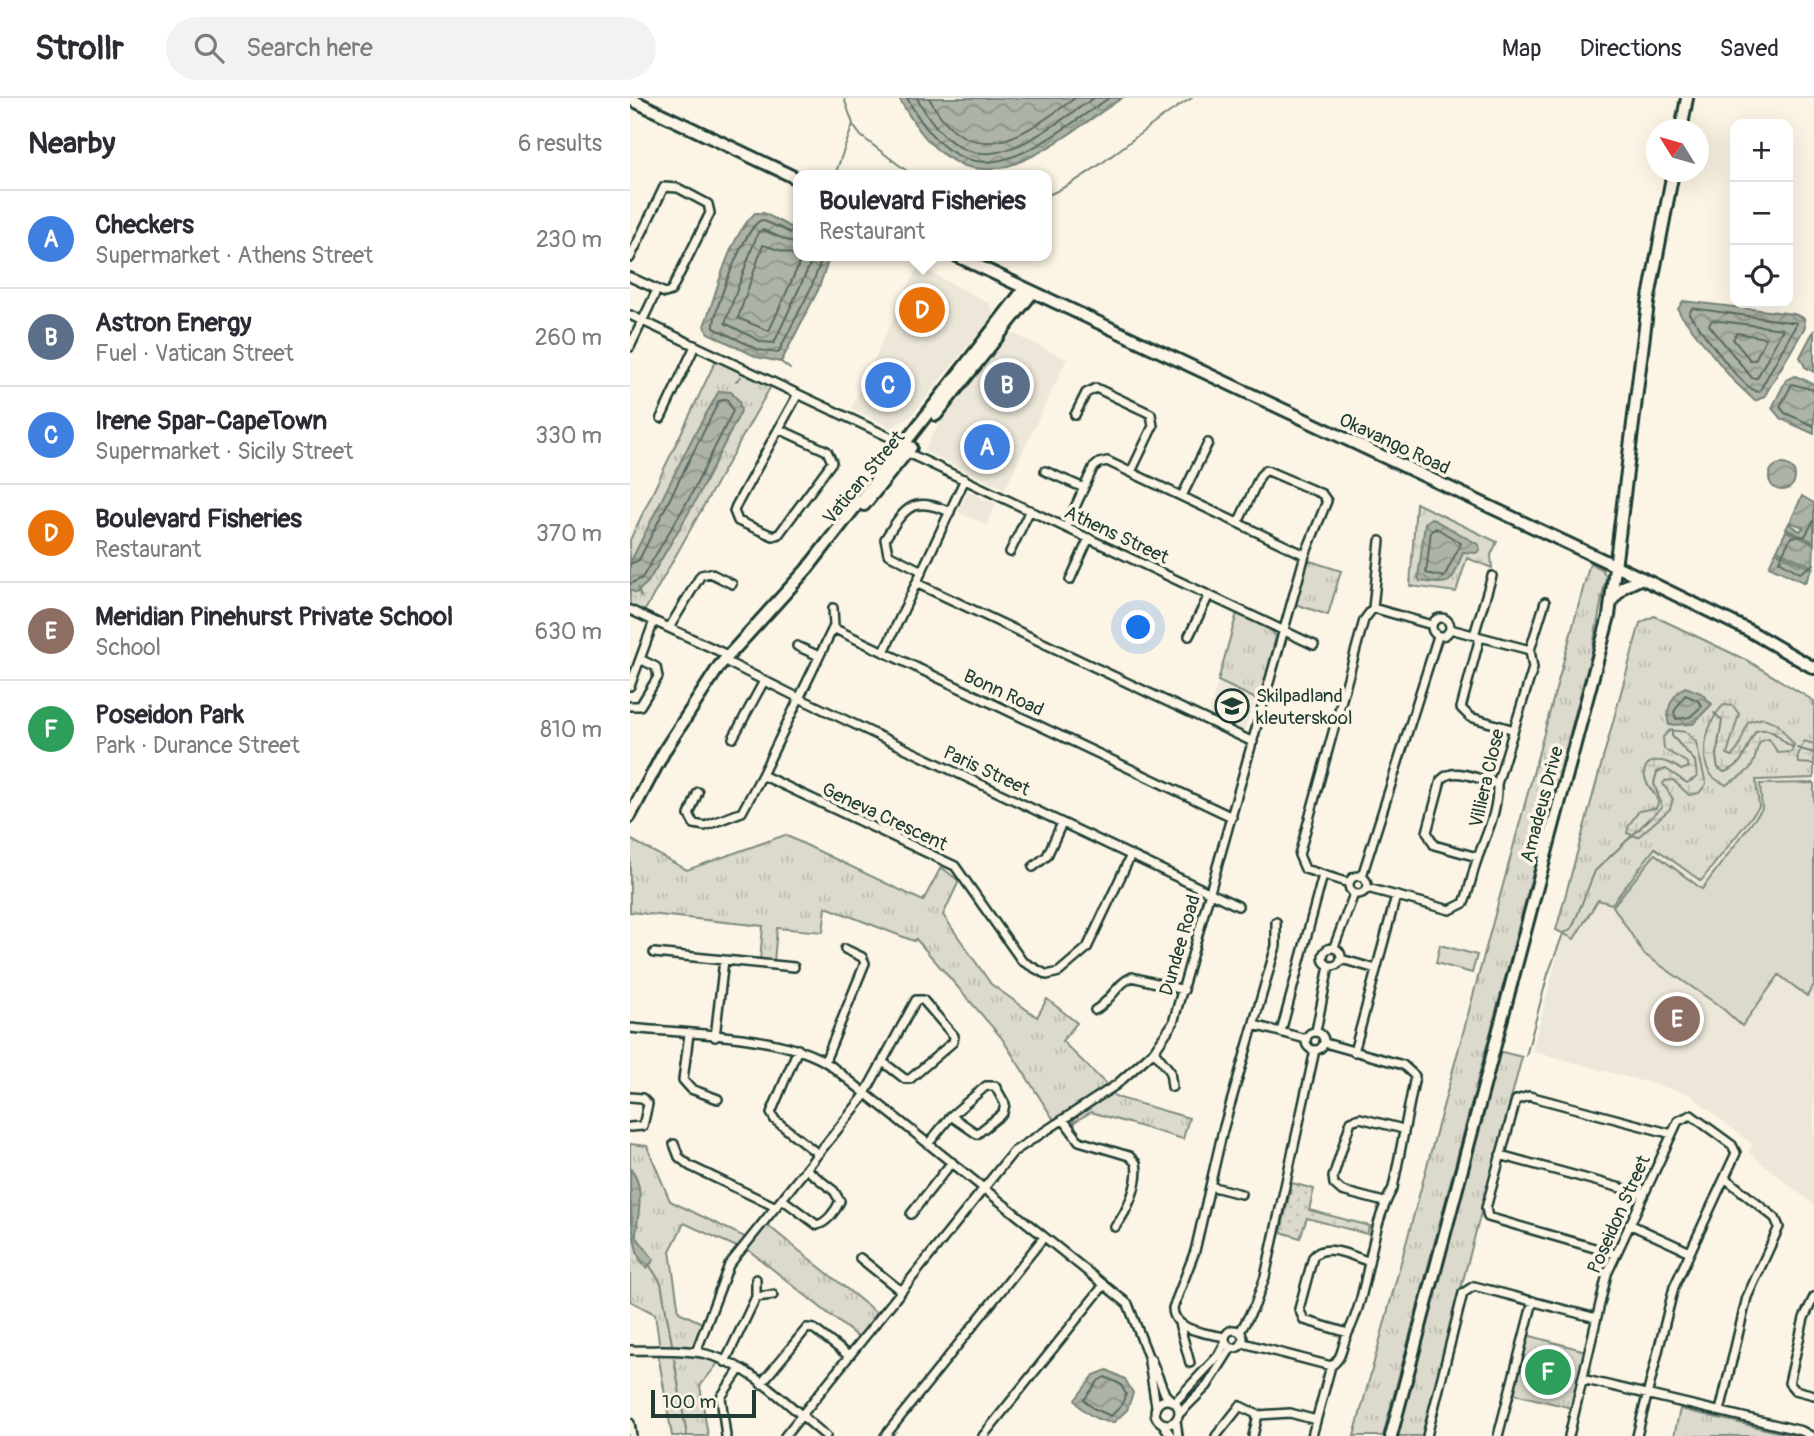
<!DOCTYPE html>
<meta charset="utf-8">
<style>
:root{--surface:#fff;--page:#f2f2f3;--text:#2b2b33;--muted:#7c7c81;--line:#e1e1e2;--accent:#111827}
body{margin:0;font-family:Pangolin,sans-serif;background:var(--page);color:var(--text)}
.controls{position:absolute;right:21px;top:21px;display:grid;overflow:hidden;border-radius:14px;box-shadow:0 7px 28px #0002}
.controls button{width:63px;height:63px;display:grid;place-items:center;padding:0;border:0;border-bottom:2px solid var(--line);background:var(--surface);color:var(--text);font:35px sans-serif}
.compass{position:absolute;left:1016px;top:21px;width:63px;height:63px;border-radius:50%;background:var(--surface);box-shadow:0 7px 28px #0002;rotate:307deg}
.scale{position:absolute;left:21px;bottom:18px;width:105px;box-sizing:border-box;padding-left:7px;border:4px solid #1f3d34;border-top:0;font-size:19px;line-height:24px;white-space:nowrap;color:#1f3d34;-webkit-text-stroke:5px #fcf5e5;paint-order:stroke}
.you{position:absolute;left:509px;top:530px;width:24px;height:24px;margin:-18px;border:5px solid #fff;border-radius:50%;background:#1a73e8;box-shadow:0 0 0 10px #1a73e833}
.badge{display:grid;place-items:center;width:46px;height:46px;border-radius:50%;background:var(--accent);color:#fff;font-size:23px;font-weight:700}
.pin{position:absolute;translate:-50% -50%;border:4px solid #fff;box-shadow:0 2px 7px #0006}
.popup{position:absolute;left:163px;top:72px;width:259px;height:91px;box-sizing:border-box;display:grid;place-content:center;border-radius:14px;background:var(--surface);filter:drop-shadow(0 2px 5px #0005);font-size:23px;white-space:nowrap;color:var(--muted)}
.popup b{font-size:26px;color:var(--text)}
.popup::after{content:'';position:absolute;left:50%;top:100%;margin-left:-14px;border:14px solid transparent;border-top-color:var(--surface)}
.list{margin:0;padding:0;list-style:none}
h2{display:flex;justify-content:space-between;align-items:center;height:91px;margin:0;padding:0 28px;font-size:30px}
h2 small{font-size:23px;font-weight:400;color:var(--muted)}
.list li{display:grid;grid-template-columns:46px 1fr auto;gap:21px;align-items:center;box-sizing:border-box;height:98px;padding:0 28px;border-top:2px solid var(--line)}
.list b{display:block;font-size:26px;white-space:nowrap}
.list p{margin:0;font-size:23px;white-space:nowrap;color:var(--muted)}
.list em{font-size:23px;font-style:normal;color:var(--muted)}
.icon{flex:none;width:38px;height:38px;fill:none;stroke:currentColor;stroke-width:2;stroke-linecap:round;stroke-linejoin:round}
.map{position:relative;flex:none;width:1184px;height:1338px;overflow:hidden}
header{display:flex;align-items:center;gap:42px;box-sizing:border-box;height:98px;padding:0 35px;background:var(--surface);border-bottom:2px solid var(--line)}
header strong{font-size:33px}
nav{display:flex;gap:38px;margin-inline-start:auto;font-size:24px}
.search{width:490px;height:63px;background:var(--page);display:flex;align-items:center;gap:18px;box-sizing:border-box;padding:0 24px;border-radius:38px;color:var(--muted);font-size:26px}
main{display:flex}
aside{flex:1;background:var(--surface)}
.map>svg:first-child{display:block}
.built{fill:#ece7d8}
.grass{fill:url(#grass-tufts);stroke:#7e8c80;stroke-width:2}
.wetland{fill:url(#wetland-marsh);stroke:#7e8c80;stroke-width:2}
.garden{fill:url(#garden-dots);stroke:#7e8c80;stroke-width:2}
.pitch{fill:#dcdacc;stroke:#7e8c80;stroke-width:2}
.water{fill:url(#water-waves);stroke:#758479;stroke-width:2}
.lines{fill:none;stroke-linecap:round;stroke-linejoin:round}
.shore{stroke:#586c62;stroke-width:2}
.stream{stroke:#758479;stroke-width:2}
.street-casing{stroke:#1f3d34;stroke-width:12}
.secondary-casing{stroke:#1f3d34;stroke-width:16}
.street{stroke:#fcf5e5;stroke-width:7}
.secondary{stroke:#fcf5e5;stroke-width:10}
.labels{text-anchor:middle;stroke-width:7;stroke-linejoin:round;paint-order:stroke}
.street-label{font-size:19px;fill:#1f3d34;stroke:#fcf5e5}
.poi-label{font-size:19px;fill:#1f3d34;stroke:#fcf5e5;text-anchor:start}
</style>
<header>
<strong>Strollr</strong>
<div class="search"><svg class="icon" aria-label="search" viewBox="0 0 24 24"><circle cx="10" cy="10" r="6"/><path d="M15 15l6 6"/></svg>Search here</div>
<nav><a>Map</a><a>Directions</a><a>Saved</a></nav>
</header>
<main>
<aside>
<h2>Nearby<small>6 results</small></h2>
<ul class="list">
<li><span class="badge" style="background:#3f7fe0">A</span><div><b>Checkers</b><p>Supermarket · Athens Street</p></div><em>230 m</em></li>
<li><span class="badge" style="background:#5c6f8a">B</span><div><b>Astron Energy</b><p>Fuel · Vatican Street</p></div><em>260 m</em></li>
<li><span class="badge" style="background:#3f7fe0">C</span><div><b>Irene Spar-CapeTown</b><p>Supermarket · Sicily Street</p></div><em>330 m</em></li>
<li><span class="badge" style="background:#e8710a">D</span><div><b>Boulevard Fisheries</b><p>Restaurant</p></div><em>370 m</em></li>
<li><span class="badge" style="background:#8d6e63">E</span><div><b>Meridian Pinehurst Private School</b><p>School</p></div><em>630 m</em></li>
<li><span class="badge" style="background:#2e9e5b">F</span><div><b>Poseidon Park</b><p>Park · Durance Street</p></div><em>810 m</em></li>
</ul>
</aside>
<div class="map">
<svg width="1184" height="1338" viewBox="0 0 1184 1338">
<defs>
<pattern id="grass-tufts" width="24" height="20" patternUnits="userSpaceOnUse" patternTransform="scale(1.75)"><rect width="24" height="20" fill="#dcdacc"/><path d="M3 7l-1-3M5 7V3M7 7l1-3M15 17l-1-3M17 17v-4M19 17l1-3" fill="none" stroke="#bcbcb0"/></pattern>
<pattern id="wetland-marsh" width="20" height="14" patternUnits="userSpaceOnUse" patternTransform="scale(1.75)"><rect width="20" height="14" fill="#dcdacc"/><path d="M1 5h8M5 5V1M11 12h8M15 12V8" fill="none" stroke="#bcbcb0"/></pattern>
<pattern id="garden-dots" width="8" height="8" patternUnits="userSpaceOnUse" patternTransform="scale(1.75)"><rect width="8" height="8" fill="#dcdacc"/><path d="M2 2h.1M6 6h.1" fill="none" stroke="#bcbcb0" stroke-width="1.8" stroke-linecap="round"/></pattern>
<pattern id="water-waves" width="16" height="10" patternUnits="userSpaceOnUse" patternTransform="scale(1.75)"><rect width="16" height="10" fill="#aeb3a7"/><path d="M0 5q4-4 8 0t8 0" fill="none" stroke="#8d9389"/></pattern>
</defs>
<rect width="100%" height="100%" fill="#fcf5e5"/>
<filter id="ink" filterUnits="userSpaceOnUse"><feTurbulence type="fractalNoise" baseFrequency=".0143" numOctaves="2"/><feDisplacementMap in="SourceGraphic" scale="14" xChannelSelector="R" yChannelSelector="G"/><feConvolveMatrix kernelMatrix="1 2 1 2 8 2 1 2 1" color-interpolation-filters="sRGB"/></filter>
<g filter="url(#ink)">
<path class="built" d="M 288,168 L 359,205 L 364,216 L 280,319 L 261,330 L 221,310 Z
M 382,235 L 437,261 L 375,391 L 294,353 L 302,336 Z
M 338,393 L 366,406 L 356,427 L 328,414 Z
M 588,583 L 626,601 L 614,632 L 579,616 Z
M 1184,680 L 1184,1107 L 1118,1054 L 1123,1047 L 1059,996 L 902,953 L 931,844 L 936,837 L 944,841 L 969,802 L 982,806 L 1025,750 L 1113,731 L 1129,709 L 1126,682 Z"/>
<path class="grass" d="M 86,262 L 141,288 L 14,514 L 0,507 L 0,442 Z
M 786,405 L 867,444 L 861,457 L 862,470 L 837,460 L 826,494 L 780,488 Z
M 677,462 L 711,473 L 698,517 L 665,506 Z
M 960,465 L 972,471 L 976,479 L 962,553 L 753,1338 L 724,1338 Z
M 607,515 L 640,531 L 646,539 L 630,603 L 588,583 Z
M 1024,518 L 1118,563 L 1184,603 L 1184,680 L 1126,682 L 1129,709 L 1071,783 L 1025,750 L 982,806 L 968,802 L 944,841 L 926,832 L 1010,525 Z
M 155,737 L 293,803 L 311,769 L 329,783 L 313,817 L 361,886 L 407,919 L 417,901 L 447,925 L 432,943 L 478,988 L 424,1022 L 371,939 L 286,841 L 284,843 L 196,809 L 193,834 L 147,830 L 144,864 L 130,863 L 133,828 L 0,814 L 0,741 L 57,772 Z
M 868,953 L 892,959 L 792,1338 L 766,1338 Z
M 483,995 L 486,999 L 559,1020 L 553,1041 L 461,1014 L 446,1023 L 443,1031 L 444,1019 Z
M 0,1046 L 17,1048 L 40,1103 L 117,1140 L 109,1150 L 54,1125 L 40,1153 L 49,1214 L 74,1226 L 67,1245 L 61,1250 L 30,1250 L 25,1216 L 0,1203 Z
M 136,1126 L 248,1216 L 229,1240 L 116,1150 Z
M 897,1237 L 956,1253 L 942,1310 L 881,1295 Z
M 28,1256 L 70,1257 L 89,1264 L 70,1288 L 78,1338 L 42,1338 Z
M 1050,1311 L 1164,1338 L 1044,1338 Z"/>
<path class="wetland" d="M 1094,607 L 1103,608 L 1109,616 L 1097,656 L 1102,658 L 1108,651 L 1118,624 L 1133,620 L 1147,625 L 1164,647 L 1161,654 L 1148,655 L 1139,641 C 1123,642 1129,658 1121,669 C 1117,676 1103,682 1096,687 C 1092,684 1085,682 1082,678 C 1067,660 1078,620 1094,607 Z
M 1040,632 L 1056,634 L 1066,644 L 1076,686 L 1069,695 L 1059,697 L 1043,682 L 1035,683 L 1033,686 L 1043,701 L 1040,711 L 1008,739 L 997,735 L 999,727 L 1009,713 L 1026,710 L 1028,705 C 1027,696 1020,693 1017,685 C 1006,660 1033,657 1051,672 L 1059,669 L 1056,664 L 1034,651 L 1033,639 Z
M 1174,643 L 1184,646 L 1184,666 L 1169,665 L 1167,660 Z"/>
<path class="garden" d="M 662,1085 L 684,1091 L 679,1112 L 740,1128 L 737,1136 L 677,1120 L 670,1140 L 651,1134 Z"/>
<path class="pitch" d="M 1184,685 L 1184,887 L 1177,898 L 1149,877 L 1112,928 L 1091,909 L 1014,856 L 983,808 L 1025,756 L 1072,791 L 1132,711 L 1130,686 Z
M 810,847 L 847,857 L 842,875 L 806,865 Z"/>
<path class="water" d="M 269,0 L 492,0 C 405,58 337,126 269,0 Z
M 125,115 L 134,115 L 168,133 L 168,158 L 200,158 L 188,192 L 151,264 L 127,259 L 78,235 L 74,228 C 88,192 97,142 125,115 Z
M 1053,203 L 1164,216 L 1174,220 L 1175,229 L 1134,299 L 1125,303 L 1102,281 L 1050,216 L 1048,211 Z
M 1184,232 L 1184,274 L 1175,269 L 1170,259 Z
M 1165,278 L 1184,286 L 1184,336 L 1151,321 L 1142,310 L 1156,282 Z
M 89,293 L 101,294 L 109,303 L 111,313 L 66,402 L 18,484 L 6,495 L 0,492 L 0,465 L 63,339 Z
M1139 379a13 13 0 1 1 26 0a13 13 0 1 1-26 0Z
M 1172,398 L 1184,405 L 1184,444 L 1156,431 L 1159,425 L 1170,433 L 1173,429 L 1160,424 Z
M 801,420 L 849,447 L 850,452 L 846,455 L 833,454 C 821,485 825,488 790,483 L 788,480 L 795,425 Z
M 1156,433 L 1184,446 L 1183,469 L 1147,452 Z
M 1146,454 L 1182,471 L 1175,485 L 1139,468 Z
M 1055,589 L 1071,595 L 1082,606 L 1063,626 L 1039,627 C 1035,612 1042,597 1055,589 Z
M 0,1070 C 17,1091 7,1116 6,1138 L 24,1162 L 17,1170 C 0,1160 0,1094 0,1070 Z
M 477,1272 L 495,1281 L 503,1295 L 497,1312 L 484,1324 C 470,1325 452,1314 445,1302 L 464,1277 Z"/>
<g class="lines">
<path class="shore" d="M 277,0 C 338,113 401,52 479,0
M 287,0 C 340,98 396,45 464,0
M 299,0 C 340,76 392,39 445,0
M 168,138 L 132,122 C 117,124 82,214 84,230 L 129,252 L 148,255 L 181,190 L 193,158
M 168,147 L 133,132 L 128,134 L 95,225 L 132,244 L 144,245 L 184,158
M 168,158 L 133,147 L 108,220 L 139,233 L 171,162 L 168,158
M 1062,210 L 1167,225 L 1129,294 C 1113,293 1071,231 1059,216 Z
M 1082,222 L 1153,231 L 1127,280 L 1122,280 L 1079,227 Z
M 1107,235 L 1136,240 L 1125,262 L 1120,262 L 1103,241 Z
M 1184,292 L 1162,286 L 1150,309 L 1155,315 L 1184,328
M 1184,422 L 1175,438 L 1161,439 L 1149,463 L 1170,475 L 1184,466
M 806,430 L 831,445 L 814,479 L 796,475 L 801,433 Z
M 0,466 L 9,462 L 89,303 L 97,301 L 103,313 L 60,399 L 12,480 L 0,486
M 1055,597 L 1067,602 L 1072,608 L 1060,619 L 1046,621 L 1044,614 Z
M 475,1279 L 490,1286 L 496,1296 L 491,1308 L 481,1318 L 463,1310 L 454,1302 L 468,1283 Z"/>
<path class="stream" d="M 223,27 L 231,38 L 282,77
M 205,77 L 223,26 L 214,0
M 416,98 C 470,75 511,29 562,0
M 379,158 L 380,164
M 150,263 L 160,271
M 106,283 L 111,279
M 8,490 L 11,499
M 1084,615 L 1092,622 L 1086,659 L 1088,670 L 1094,674 C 1116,668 1115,649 1126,633 C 1146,627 1148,644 1163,649
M 1167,650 L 1184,655
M 896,958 L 918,876 L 933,836 L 942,830 L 965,773 L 1032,709 L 1024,685 L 1027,674 L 1036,671 L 1057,685 L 1067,679 L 1065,663 L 1042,638 L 1042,632
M 20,1168 L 31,1185 L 42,1246
M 44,1261 L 57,1338"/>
<defs>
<path id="street" d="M 0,160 L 34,89 L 48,90 L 78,106 L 80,115 L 41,193 L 35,195 L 0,179
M 0,217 L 270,344 L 282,357 L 684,547
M 0,249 L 27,192
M 445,317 L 456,295 L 466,290 L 521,316 L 523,328 L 501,374
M 31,320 L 65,248
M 149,331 L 197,353 L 202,364 L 149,436 L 143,438 L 108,423 L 104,413 L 106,408 L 168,296
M 415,373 L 454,390
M 552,398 L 578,345
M 436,429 L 463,370 L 469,365 L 477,363 L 675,457
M 380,454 L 400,412
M 292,473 L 258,456 L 255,441 C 275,410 282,397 320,414
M 440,482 L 459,440
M 286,485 L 623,644
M 203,510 L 204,528 L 132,677 L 325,768 L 392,863 L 417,877 L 429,874 L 457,850 L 501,757
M 743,510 L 802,527
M 0,512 L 93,555 L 99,565 L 169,600 L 608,808
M802 529a9 9 0 1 1 18 0a9 9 0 1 1-18 0Z
M 39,530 L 71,477 L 80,475 L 102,486
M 203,530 L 602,719
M 820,531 L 900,552
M 844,537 L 862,478
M 559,538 L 579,497
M 850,539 L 831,610 L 840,619 L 881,631
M 167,548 L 189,558
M 254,554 L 335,381
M 0,588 L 24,523
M 0,608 L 10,608 L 28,579 L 26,569 L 10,561
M 103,640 L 134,583
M 68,694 L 59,717 L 64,726 L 75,728 L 112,714 L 132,677
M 847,759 L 804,747 L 797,734 L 811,682 C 824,667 850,682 867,686
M 403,769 L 417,758 L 432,725
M719 787a9 9 0 1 1 18 0a9 9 0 1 1-18 0Z
M 732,778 L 808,538
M 719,785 L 675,771 L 669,757 L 734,522 L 743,510 L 750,443
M 737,790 L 820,812 L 834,805 C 840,791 842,776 847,762 C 856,736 868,715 867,686 L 903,570 L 900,552 L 915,504
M 704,849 L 724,796
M693 859a9 9 0 1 1 18 0a9 9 0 1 1-18 0Z
M 24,855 L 164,869
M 711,861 L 746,871
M 465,912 C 480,904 487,885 502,879 L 554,892
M 624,927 L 676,941
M 0,930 C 55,936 156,936 200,967 L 498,1206 L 518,1258 L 526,1308
M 686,933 L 699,868
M676 943a9 9 0 1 1 18 0a9 9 0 1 1-18 0Z
M 651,934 L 693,777
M 59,936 L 53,982 L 61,991 L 88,1001
M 85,939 L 94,862
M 168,951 L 141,1015 L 145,1022 L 188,1056
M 524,953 L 540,973 L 542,989
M 724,954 L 766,798
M 195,963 L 235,865 L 232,859 L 215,851
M 0,999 L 12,1000 L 18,1006 L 13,1028 L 0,1029
M 433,1021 L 449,1043 L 499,1058 L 506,1065 C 510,1085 497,1114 485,1129
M 44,1046 L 49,1059 L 60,1068 L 146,1109
M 298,1046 L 321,1018 L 356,988 L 365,988 L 375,1006 L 373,1015 L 347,1036 L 321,1018
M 870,1057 L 1013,1096
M 580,1088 L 611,1096
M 152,1101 L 187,1127 C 197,1125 206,1112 210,1103 L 204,1093 L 176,1071
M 754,1104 L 712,1093 L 704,1086 L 703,1079 L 721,1023 L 730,1020 L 773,1031
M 281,1116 L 322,1064
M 999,1126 L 1060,1154
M 985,1156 L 858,1119 L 856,1110 L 886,1002 L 899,998 L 1042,1036
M 230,1160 L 271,1193
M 126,1199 L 143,1197
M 1184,1199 L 1174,1220 L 1159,1285 L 1165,1292 L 1184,1297
M 549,1225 L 560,1265
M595 1241a9 9 0 1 1 18 0a9 9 0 1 1-18 0Z
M 610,1234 L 625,1207 L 635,1179 L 685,952
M 718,1235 L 674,1222 L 669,1211 L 683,1159 C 695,1144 722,1158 737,1163
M 594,1239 C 577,1235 543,1233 543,1210 L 565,1153 L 593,1032 L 646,848 L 646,824
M 613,1245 L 701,1268 C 714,1259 711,1248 718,1235 C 741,1189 737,1136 763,1090 L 785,978 L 773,967 L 695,945
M 0,1252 C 24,1253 52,1250 76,1256 C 121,1267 160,1309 196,1338
M 66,1254 L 99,1167 L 232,1001 L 286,902 L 293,902 L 324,938 L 323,944 L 280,981 L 275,981 L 253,964
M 521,1261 L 535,1296 L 542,1303
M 95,1264 L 126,1199 L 126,1181
M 952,1281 L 1172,1333 L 1181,1338
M 131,1286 L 177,1230 L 184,1231 L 219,1258
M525 1314a12 12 0 1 1 24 0a12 12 0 1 1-24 0Z
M 545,1304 L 588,1258 L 595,1245
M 1090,1313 L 1117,1199 L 1149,1129 L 1145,1120 L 1095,1080
M 549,1316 L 577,1288 L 601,1250
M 546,1322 L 548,1338
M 0,1325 L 2,1338
M 533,1326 L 541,1338
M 96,1338 L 91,1299 L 110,1271
M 155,1338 L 383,1054 L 486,987 L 524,953 L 543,925 L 675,457 L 697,403 L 692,396 L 636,372 L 630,378 L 608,425
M 255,1338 L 414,1139
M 353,1338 L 474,1187
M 586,1338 L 610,1308 L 628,1317 L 660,1315 L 686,1322
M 623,1338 L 628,1317
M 682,1338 L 701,1268
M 797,1338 L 833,1195 L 844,1188 L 966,1220
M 868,1338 L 903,1203
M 939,1338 L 977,1176 L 1048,1023 L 1061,1017 L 1102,1047 L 1106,1055 L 1044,1189 L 1007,1338"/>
<path id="secondary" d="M 0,1 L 168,81
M 1051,32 L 1057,0
M 327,158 L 1005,477 L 1118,532 L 1184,570
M 306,317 L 403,194
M 234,407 L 281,349
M 983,501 L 993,489 L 1012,480
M 0,718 L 36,650 L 90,567 L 177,471 L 395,190
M 761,1338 L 979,518 L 1018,205 L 1043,74"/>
</defs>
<use href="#street" class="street-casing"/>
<use href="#secondary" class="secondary-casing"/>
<use href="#street" class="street"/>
<use href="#secondary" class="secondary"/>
</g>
</g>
<defs>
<symbol id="school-ring" viewBox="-11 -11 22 22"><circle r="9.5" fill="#fcf5e5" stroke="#1f3d34" stroke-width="1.5"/><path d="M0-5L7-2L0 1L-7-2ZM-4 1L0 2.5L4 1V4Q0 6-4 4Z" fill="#1f3d34"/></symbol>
</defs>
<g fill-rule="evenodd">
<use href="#school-ring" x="583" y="589" width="38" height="38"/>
</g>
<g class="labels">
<g class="street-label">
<text transform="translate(765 345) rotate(25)" y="7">Okavango Road</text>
<text transform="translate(233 379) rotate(-50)" y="7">Vatican Street</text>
<text transform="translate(487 436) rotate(25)" y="7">Athens Street</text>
<text transform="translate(374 594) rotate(25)" y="7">Bonn Road</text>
<text transform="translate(357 672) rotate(25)" y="7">Paris Street</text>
<text transform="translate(856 680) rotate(-77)" y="7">Villiera Close</text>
<text transform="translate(911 706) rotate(-75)" y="7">Amadeus Drive</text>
<text transform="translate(255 718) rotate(25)" y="7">Geneva Crescent</text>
<text transform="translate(549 847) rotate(-74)" y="7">Dundee Road</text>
<text transform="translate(988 1116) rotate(-66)" y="7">Poseidon Street</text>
</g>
<g class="poi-label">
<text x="626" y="604">Skilpadland<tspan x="626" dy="22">kleuterskool</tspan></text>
</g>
</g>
</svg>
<div class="controls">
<button>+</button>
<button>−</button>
<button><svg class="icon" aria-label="locate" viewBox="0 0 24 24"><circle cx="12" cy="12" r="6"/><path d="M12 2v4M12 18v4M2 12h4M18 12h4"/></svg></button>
</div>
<svg class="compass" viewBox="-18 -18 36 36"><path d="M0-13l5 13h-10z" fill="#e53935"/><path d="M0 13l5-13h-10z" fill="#7c7c81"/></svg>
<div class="scale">100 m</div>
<div class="you"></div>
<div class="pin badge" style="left:357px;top:349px;background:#3f7fe0">A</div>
<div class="pin badge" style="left:377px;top:287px;background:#5c6f8a">B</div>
<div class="pin badge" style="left:258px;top:287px;background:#3f7fe0">C</div>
<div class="pin badge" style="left:292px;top:212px;background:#e8710a">D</div>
<div class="popup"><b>Boulevard Fisheries</b>Restaurant</div>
<div class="pin badge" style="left:1047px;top:921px;background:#8d6e63">E</div>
<div class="pin badge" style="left:918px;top:1274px;background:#2e9e5b">F</div>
</div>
</main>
